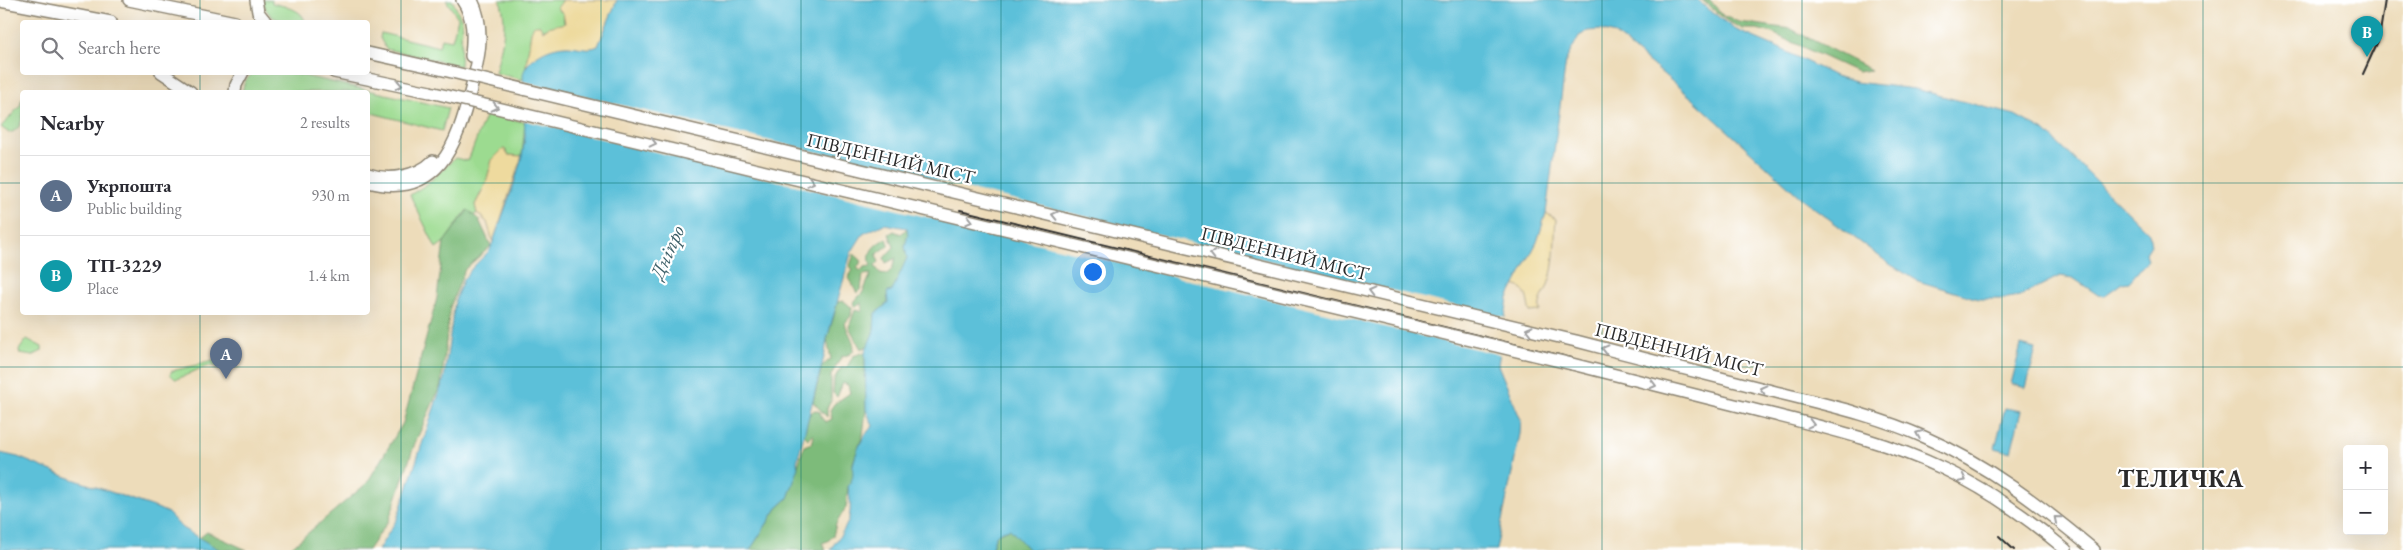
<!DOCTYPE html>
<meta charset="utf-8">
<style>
:root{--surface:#fff;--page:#f7f7f7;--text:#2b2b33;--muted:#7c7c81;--line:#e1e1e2;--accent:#ea580c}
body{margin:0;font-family:"EB Garamond",serif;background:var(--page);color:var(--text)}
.controls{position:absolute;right:15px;bottom:15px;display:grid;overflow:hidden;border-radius:5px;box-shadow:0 5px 20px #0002}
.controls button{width:45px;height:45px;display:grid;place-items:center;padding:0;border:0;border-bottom:1px solid var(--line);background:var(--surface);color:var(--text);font:25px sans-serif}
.you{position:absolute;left:1092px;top:271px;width:18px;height:18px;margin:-12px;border:4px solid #fff;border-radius:50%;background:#1a73e8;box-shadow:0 0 0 8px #1a73e833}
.badge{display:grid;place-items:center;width:32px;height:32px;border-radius:50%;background:var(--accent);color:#fff;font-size:16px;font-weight:700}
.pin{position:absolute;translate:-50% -41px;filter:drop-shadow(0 1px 2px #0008)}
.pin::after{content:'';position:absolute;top:26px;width:18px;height:15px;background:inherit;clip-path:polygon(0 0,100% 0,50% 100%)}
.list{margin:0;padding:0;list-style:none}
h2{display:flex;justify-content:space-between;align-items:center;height:65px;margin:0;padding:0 20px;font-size:21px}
h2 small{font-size:16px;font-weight:400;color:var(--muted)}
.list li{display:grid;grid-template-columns:32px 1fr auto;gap:15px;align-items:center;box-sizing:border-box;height:80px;padding:0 20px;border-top:1px solid var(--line)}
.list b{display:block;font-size:19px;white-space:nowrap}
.list p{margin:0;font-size:16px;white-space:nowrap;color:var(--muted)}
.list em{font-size:16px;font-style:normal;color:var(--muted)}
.icon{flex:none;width:28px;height:28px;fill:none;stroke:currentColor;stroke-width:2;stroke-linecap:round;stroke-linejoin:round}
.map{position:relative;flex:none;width:2403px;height:550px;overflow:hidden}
.search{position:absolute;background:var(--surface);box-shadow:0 5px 20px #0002;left:20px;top:20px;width:350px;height:55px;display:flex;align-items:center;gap:12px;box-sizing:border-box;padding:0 18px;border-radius:5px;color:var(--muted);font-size:19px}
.panel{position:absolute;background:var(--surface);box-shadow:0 5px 20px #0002;left:20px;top:90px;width:350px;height:225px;border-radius:5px}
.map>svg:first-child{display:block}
.green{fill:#9cdb90;stroke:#64835e}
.forest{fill:#7dbb7a;stroke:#547352}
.sand{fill:#eeda9e;stroke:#8c8264}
.water{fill:#5bc0d9;stroke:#437682}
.pier{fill:#eddcba}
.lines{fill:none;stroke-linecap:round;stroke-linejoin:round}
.trunk-casing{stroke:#8c8472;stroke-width:14}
.trunk{stroke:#fff;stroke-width:11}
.rail{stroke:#2b2b2b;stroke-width:2}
.trunk-bridge-casing{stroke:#8c8472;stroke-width:14;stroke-linecap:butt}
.trunk-bridge{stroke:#fff;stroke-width:11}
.oneway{stroke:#a0a0a0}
.grid{fill:none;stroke:#0f766e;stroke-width:1;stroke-opacity:0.55}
.labels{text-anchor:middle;stroke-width:4.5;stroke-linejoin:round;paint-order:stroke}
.street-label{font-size:19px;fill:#2b2b2b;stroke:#fff}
.water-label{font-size:20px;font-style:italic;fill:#3c5f68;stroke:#fff}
.district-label{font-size:24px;font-weight:bold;letter-spacing:1px;fill:#2b2b2b;stroke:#fff}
</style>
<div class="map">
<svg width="2403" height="550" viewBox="0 0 2403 550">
<rect width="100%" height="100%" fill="#fff"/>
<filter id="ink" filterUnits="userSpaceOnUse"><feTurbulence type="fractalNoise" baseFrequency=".02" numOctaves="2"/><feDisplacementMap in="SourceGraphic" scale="10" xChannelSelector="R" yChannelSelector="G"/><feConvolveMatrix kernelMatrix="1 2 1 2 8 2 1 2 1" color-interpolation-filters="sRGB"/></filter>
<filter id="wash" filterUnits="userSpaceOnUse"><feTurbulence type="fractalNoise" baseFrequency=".0096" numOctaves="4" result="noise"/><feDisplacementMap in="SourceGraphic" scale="20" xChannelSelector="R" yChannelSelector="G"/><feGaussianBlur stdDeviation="1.12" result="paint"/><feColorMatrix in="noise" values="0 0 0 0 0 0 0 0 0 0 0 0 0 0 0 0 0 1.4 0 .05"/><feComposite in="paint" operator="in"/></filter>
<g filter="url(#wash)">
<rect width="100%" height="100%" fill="#eddcba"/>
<path class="green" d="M 263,0 L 272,0 L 272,3 C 283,6 303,9 305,22 C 285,23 267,22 263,0 Z
M 446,0 L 452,0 L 462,20 L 460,66 L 386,49 L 380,38 L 381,33 L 439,47 L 441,38 L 452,40 L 458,18 Z
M 500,0 L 563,0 L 558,10 L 563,13 L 564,24 L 531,32 L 524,80 L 495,73 C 501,47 509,26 500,0 Z
M 253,73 L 291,73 L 448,108 L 442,131 L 368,112 L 368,92 L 242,92 L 245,81 Z
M 22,98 C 23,112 25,129 9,133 L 1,127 L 20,106 Z
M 486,114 L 525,122 L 522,156 L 508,155 L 505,149 L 492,160 L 486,183 L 475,205 L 477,213 L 474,215 L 467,210 L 444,242 L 436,248 L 410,195 L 427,184 L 455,158 L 468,161 Z
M 27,339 L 42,347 L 42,351 L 32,356 L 20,354 L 19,350 Z
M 221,359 L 224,362 L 222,367 C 217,368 214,365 210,366 C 196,368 187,377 175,379 L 170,374 L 172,371 Z"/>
<path class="forest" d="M 1702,0 L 1710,0 L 1723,16 L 1739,22 L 1791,29 L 1871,70 L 1857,72 L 1772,33 L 1757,29 L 1743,29 L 1727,21 Z
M 468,210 L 479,220 L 491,246 L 465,269 L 450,307 L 441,385 L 415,443 L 389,520 L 368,550 L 288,550 L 367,483 L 403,423 L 437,298 L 444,242 Z
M 907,228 L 908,235 L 905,246 L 907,258 L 888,303 L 875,314 L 874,331 L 868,346 L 861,349 L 849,327 L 855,310 L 862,311 L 862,303 L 855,307 L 853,303 L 863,292 L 871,274 L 863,275 L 861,289 L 857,293 L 848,278 L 853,270 L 850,266 L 854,254 L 862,261 L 857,268 L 861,271 L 864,267 L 871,266 C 866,251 875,244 887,238 L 889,245 L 876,255 L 879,262 L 875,266 L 880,273 L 887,274 L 892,269 L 896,258 L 886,263 L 884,258 L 894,247 L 889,234 L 894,231 L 901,234 Z
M 844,301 L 852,308 L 851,316 L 845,323 C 848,335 865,354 842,356 L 831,375 L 831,401 L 827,408 L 827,417 L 813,402 L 822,366 L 831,359 L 827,339 L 838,302 Z
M 865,352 L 866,410 L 863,435 L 853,463 L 855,476 L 848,487 L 846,507 L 836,524 L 833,536 L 828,541 L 822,543 L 826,550 L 750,550 L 777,508 L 788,498 L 804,446 L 812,443 L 814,437 L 812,434 L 808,439 L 804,435 L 809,415 L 814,410 L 820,412 L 822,419 L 826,422 L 832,419 L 830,410 L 834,404 L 850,393 L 848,385 L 843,383 L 837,397 L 833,393 L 834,379 L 840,369 L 847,367 L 853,356 Z
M 1011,529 L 1029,550 L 991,550 C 996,536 993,533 1011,529 Z
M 207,532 L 247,550 L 219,550 L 198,539 Z"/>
<path class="sand" d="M 563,0 L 617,0 L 598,46 C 589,51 578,47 568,46 C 552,46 536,55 526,66 L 531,32 L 534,25 L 540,25 L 543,31 L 548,27 L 565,23 L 563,13 L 557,8 Z
M 504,148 L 508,155 L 522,156 L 493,242 L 487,222 L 477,213 L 475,205 L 486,183 L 492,160 Z
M 1546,213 L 1556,219 C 1554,241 1556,264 1548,285 C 1545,294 1538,300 1540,311 L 1530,312 C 1526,299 1529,290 1514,285 L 1537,242 Z"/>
<path class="water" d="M 617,0 L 1697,0 L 1734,29 L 1779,48 L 1835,76 L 1855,82 L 1915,89 L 2015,115 L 2046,132 L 2149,233 L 2151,245 L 2146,253 L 2148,260 L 2129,282 L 2122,283 L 2104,296 L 2098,295 L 2073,278 L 2060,276 L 2020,296 L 2001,299 L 1978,299 L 1918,281 L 1891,265 L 1801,198 L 1693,99 L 1615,34 L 1601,30 L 1588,31 L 1579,36 L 1566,60 L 1546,213 L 1537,242 L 1508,298 L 1498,365 L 1521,420 L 1520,434 L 1496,550 L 1029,550 L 1010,529 C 993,533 996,536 991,550 L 830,550 C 848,524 854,520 848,487 C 857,472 850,473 854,461 C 858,447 863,435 873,426 L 866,410 L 865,352 L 874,331 L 875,314 L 888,303 L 887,292 L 892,291 L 907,258 L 905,246 L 908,235 L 907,228 L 884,224 L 863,234 L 851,253 L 827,339 L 825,353 L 797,462 L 798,470 L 788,498 L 777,508 L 750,550 L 378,550 L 397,519 L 444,378 L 455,300 L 463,280 L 473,267 L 490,250 L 514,184 L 522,156 L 525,136 L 523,74 C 528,57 549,46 567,46 C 578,46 588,51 598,46 Z
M 2021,345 L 2036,349 L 2026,388 L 2011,384 Z
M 2005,408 L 2021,411 L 2011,452 L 1995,448 Z
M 0,453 L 18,457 L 64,476 L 157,508 L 168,513 L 182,528 L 220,550 L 0,550 Z"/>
<path class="pier" d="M 521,81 L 1507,318 L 1501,355 L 523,120 Z"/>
</g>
<g filter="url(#ink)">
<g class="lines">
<defs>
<path id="trunk" d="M 129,0 L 235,22
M 256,0 L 258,12 L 266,22
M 462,0 C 474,17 473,36 471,56
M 0,1 L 111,22
M 368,53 L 435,68
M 161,72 L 191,92
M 334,72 L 430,92
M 235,92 L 236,85 L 243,72
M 368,174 C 388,181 417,177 433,161
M 368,182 C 438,200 457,145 471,89 C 479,59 486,29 472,0
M 1576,341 C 1641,358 1706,374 1772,391 C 1823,404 1875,415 1924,437 C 1988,465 2041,506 2094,550
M 1572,364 C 1637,380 1702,397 1767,413 C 1827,428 1887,442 1944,469 C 1989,490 2028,518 2066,550"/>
</defs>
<use href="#trunk" class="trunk-casing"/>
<use href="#trunk" class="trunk"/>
<path class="rail" d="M 2363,74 L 2379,39 L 2385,0
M 960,210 L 1572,358
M 1999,536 L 2014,550"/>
<defs>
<path id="trunk-bridge" d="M 435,68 L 1576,341
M 430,92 L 1572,364"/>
</defs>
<use href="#trunk-bridge" class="trunk-bridge-casing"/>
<use href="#trunk-bridge" class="trunk-bridge"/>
</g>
<defs><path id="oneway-chevron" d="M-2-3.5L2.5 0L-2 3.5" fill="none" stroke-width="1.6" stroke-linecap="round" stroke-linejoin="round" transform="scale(1.25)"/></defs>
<g class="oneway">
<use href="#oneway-chevron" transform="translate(399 85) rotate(11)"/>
<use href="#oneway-chevron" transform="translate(495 107) rotate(13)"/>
<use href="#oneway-chevron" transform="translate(653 143) rotate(13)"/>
<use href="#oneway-chevron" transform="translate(811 182) rotate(14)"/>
<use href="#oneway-chevron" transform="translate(1055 215) rotate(-167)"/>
<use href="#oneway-chevron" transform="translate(969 221) rotate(14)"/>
<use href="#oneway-chevron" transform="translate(1213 254) rotate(-166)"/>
<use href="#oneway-chevron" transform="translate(1371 292) rotate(-166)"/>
<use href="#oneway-chevron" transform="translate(1529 330) rotate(-166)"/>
<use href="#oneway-chevron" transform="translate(1605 349) rotate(-165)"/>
<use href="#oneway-chevron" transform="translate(1653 385) rotate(14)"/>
<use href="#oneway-chevron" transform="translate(1763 389) rotate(-166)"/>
<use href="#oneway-chevron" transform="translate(1811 424) rotate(14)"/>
<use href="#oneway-chevron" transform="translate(1919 434) rotate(-158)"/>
<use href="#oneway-chevron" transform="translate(1963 479) rotate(28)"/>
<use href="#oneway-chevron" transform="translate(2057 519) rotate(-140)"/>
</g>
</g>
<path class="grid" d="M 200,0 L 200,22M 401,0 L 401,550M 601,0 L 601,550M 801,0 L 801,550M 1001,0 L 1001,550M 1202,0 L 1202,550M 1402,0 L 1402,550M 1602,0 L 1602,550M 1802,0 L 1802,550M 2002,0 L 2002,550M 2203,0 L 2203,550M 200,72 L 200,92M 0,183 L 22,183M 368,183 L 2403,183M 200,312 L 200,550M 0,367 L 2403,367"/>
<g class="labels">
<g class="street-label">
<text transform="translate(891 158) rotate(13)" y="7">ПІВДЕННИЙ МІСТ</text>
<text transform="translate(1285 253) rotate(14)" y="7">ПІВДЕННИЙ МІСТ</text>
<text transform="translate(1679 349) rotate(14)" y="7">ПІВДЕННИЙ МІСТ</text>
</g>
<g class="water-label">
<text transform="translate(667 252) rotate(-66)" y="7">Дніпро</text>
</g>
<g class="district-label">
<text x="2181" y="487">ТЕЛИЧКА</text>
</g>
</g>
</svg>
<div class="controls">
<button>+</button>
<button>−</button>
</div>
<div class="you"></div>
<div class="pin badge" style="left:226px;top:379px;background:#5c6f8a">A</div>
<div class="pin badge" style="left:2367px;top:57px;background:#0f9aa8">B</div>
<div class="search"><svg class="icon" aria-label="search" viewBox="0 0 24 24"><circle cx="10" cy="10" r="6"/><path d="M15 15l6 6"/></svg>Search here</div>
<section class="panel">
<h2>Nearby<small>2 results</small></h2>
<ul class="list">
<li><span class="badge" style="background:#5c6f8a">A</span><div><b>Укрпошта</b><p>Public building</p></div><em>930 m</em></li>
<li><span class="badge" style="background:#0f9aa8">B</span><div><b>ТП-3229</b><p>Place</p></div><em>1.4 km</em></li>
</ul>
</section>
</div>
